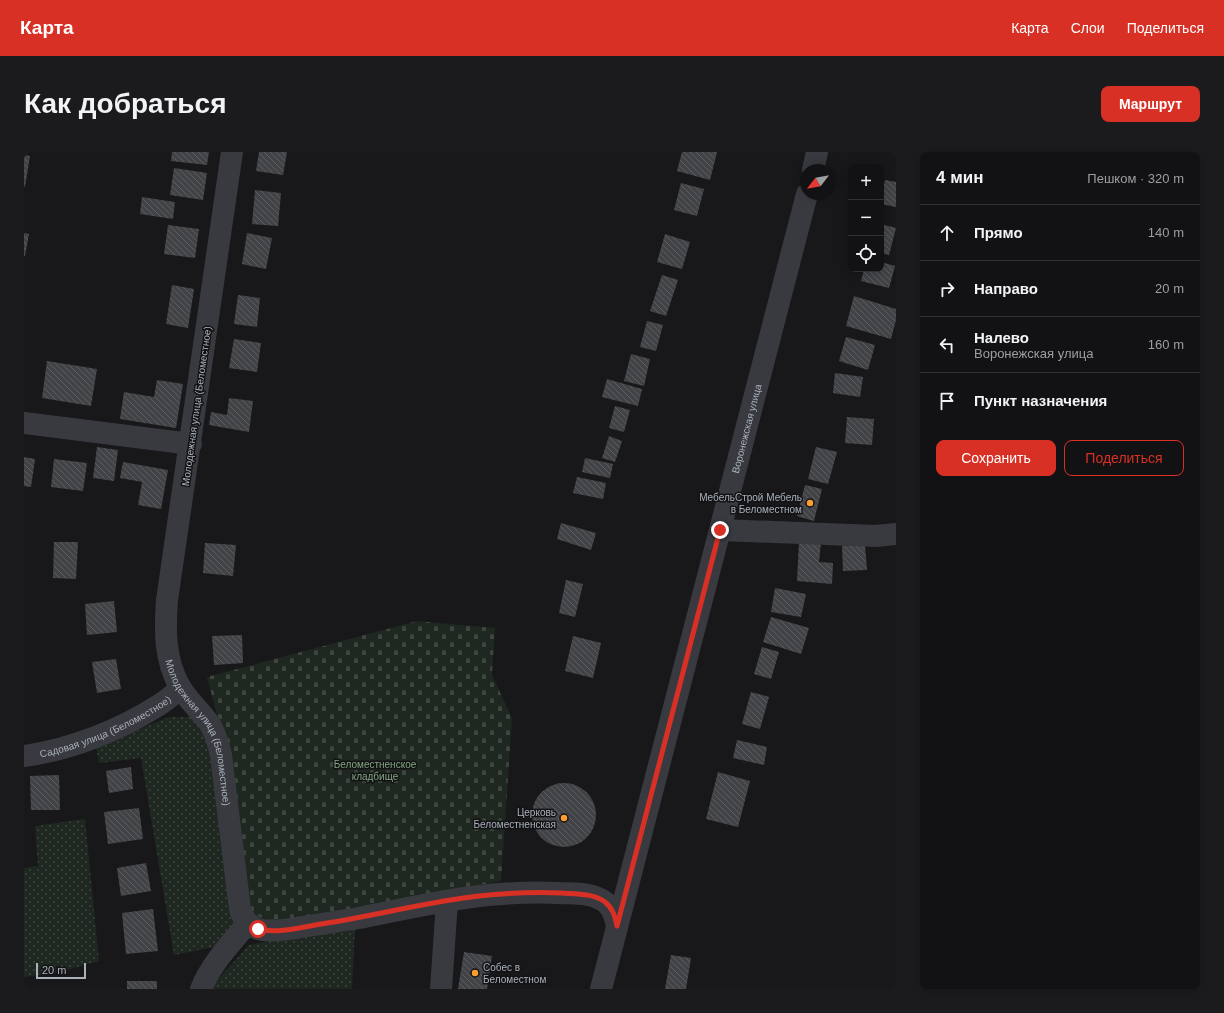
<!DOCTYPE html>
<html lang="ru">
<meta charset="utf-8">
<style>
:root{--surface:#121214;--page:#1b1b1d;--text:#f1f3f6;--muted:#9c9ea0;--line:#313234;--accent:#d93025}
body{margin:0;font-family:Arial,sans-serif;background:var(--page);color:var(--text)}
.controls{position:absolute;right:12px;top:12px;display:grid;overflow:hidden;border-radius:8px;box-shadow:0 2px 10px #0003}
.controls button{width:36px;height:36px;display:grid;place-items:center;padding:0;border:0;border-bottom:1px solid var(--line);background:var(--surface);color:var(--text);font:20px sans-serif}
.compass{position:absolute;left:776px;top:12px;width:36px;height:36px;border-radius:50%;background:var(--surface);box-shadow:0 2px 10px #0003;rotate:239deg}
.scale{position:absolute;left:12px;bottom:10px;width:50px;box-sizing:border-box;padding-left:4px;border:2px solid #a9b1ba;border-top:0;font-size:11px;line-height:14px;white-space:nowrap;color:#a9b1ba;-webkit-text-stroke:3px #131315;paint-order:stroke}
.stop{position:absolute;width:12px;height:12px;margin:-9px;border:3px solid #d93025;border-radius:50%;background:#fff}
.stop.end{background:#d93025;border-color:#fff;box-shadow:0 1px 4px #0008}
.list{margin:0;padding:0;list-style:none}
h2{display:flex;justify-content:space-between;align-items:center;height:52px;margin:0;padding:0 16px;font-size:17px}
h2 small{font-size:13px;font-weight:400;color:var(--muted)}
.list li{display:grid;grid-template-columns:26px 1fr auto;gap:12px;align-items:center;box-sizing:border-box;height:56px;padding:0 16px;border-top:1px solid var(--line)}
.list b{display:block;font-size:15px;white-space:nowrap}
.list p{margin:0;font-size:13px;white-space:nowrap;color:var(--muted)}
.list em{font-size:13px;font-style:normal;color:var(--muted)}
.actions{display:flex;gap:8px;padding:12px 16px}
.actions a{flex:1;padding:9px 0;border:1px solid var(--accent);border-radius:8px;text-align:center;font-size:14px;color:var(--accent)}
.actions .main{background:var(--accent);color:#fff}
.icon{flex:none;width:22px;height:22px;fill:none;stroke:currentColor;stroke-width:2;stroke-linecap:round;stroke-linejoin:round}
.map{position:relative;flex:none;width:872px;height:837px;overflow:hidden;border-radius:8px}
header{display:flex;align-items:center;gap:24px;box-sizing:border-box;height:56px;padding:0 20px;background:var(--accent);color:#fff}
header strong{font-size:19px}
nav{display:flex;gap:22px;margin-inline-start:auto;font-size:14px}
.intro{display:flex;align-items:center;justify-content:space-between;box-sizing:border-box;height:96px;padding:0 24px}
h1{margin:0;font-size:28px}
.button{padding:10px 18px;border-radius:8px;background:var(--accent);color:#fff;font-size:14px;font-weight:700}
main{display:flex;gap:24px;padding:0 24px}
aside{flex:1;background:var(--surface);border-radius:8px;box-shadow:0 2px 10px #0003}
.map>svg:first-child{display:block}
.cemetery{fill:url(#cemetery-stones)}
.garden{fill:url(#garden-dots)}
.building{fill:url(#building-back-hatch)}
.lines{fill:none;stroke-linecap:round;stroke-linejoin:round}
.minor{stroke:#383a3f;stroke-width:22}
.route{stroke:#d93025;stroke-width:5}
.poi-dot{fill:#fb9e2f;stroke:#131315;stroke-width:1.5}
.labels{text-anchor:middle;stroke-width:3;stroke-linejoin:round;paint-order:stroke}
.street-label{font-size:10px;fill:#a9b1ba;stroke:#131315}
.poi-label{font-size:10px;fill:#a9b1ba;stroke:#131315;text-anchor:end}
.park-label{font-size:10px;fill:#82a680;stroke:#131315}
</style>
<header>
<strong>Карта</strong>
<nav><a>Карта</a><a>Слои</a><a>Поделиться</a></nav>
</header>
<div class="intro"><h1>Как добраться</h1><a class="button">Маршрут</a></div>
<main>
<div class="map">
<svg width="872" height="837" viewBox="0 0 872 837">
<defs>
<pattern id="cemetery-stones" width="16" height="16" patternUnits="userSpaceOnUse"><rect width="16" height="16" fill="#1f2820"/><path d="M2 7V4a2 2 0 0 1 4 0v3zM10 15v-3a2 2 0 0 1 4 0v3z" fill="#3d453e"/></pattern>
<pattern id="garden-dots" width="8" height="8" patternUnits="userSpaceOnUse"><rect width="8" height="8" fill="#1f2820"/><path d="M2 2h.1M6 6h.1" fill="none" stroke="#3d453e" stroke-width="1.8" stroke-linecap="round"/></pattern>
<pattern id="building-back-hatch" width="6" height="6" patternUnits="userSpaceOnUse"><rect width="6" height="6" fill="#424347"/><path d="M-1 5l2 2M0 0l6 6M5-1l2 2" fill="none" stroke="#5a5c5f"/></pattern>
</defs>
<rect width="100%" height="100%" fill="#18181a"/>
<path class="cemetery" d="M 393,469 L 471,476 L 468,523 L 488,566 L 477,729 L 265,769 L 246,769 L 230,763 L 220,747 L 203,601 L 183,525 Z"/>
<path class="garden" d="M 145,565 L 170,565 L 183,580 L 213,774 L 200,793 L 150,803 L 117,606 L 75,611 L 72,595 Z
M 61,667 L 75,809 L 32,821 L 0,825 L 0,716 L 14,714 L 11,674 Z
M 331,774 L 328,837 L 188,837 L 189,833 L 225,793 Z"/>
<path class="building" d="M 148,0 L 185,0 L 183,13 L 147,9 Z
M 235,0 L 263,0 L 259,23 L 232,19 Z
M 658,0 L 693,0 L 686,28 L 653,19 Z
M 0,3 L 6,4 L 1,35 L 0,34 Z
M 150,16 L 183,21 L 179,48 L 146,43 Z
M 861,28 L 872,30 L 872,55 L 857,52 L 857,44 Z
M 657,31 L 680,37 L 673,64 L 650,58 Z
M 231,38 L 257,41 L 254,74 L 228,72 Z
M 118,45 L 151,50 L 149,67 L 116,62 Z
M 857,72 L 872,76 L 865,103 L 857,101 Z
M 144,73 L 175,77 L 171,106 L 140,102 Z
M 0,81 L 5,82 L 1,104 L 0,104 Z
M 223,81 L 248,86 L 242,117 L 218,112 Z
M 641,82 L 666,90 L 658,117 L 633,110 Z
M 857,110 L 871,114 L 865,136 L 837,129 L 840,117 L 857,117 Z
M 638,123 L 654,128 L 642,164 L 626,159 Z
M 148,133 L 170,137 L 164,176 L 142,172 Z
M 214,143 L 236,146 L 233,175 L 210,172 Z
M 830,144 L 872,157 L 872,168 L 867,187 L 822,174 Z
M 623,169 L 639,173 L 632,199 L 616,195 Z
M 822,185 L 851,193 L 844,218 L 815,209 Z
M 210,187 L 237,191 L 233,220 L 205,216 Z
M 607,202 L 626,207 L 620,234 L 600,229 Z
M 23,209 L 73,217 L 67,254 L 18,246 Z
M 811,221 L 839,225 L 836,245 L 809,241 Z
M 583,227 L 618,237 L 614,254 L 578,245 Z
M 133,228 L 159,232 L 152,276 L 96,267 L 100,240 L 130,245 Z
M 205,246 L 229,249 L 225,280 L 185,273 L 187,260 L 203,263 Z
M 591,254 L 606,258 L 600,280 L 585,276 Z
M 823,265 L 850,267 L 848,293 L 821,291 Z
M 585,284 L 598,289 L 591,310 L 578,306 Z
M 73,295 L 94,298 L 90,329 L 69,326 Z
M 792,295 L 813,300 L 804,332 L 784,327 Z
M 0,305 L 11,307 L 7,335 L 0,334 Z
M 561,306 L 589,312 L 586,326 L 558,320 Z
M 30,307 L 63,311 L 59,339 L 27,335 Z
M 99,310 L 144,318 L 137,357 L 114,353 L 118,330 L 96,326 Z
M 553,325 L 582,331 L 579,347 L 549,341 Z
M 781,333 L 798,337 L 790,369 L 773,364 Z
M 537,371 L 572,381 L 567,398 L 533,387 Z
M 775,389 L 797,390 L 795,410 L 809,411 L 808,432 L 773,429 Z
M 30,390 L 54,390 L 52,427 L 29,426 Z
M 181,391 L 212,393 L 209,424 L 179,421 Z
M 841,393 L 843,418 L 819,419 L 818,394 Z
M 542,428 L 559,432 L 551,465 L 535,461 Z
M 751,436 L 782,442 L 777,465 L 747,460 Z
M 90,449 L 93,480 L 63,483 L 61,452 Z
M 747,465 L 785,476 L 777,502 L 739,490 Z
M 218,483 L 219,511 L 190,513 L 188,484 Z
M 549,484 L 577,491 L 569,526 L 541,519 Z
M 738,495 L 755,500 L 747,527 L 730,522 Z
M 92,507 L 97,537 L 73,541 L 68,510 Z
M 727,540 L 745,545 L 736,577 L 718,572 Z
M 713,588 L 743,595 L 740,613 L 709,606 Z
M 107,615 L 109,637 L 85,641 L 82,619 Z
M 694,620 L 726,629 L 714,675 L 682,667 Z
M 35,623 L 36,658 L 7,658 L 6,624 Z
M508 663a32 32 0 1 1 64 0a32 32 0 1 1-64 0Z
M 115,656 L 119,687 L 84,692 L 80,660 Z
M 122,711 L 127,739 L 97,744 L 93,716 Z
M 129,757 L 134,799 L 102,802 L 98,761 Z
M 440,800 L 468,804 L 463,837 L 434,837 Z
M 647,803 L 667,806 L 662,837 L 641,837 Z
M 103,829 L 133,829 L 133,837 L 103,837 Z"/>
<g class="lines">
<g class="minor">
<path id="s1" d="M 208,0 L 143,448 C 141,478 140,507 156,535 C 164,548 176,559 185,571 C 192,581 194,592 197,603 L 216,757 C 219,768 228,777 239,778 C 252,780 266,777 278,775 C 297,772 316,769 335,766 C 375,758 415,749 455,744 C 481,741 508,740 534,741 C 550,742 568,740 581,750 C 589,756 591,765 593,774"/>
<path d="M 789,18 L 793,0"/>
<path d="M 0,271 L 167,292"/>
<path d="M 696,378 L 852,384 L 872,382"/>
<path id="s2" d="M 0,604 C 46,598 96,578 135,553 C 143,548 150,542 157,536"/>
<path d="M 177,837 C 187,812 206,792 224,771"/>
<path d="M 417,837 L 423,749"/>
<path id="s3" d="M 577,837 L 783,42"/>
</g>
</g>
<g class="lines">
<path class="route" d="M 234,777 C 252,782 279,775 297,772 C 350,764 402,750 455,744 C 482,741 510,740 537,741 C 552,742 569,741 581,750 C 589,756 591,765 593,774 L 696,378"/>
</g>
<g class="poi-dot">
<circle cx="786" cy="351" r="4"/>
<circle cx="540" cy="666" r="4"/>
<circle cx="451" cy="821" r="4"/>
</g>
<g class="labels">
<g class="street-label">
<text transform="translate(172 254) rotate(-82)" y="4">Молодежная улица (Беломестное)</text>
<text dy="4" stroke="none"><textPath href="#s3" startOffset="579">Воронежская улица</textPath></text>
<text dy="4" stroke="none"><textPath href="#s2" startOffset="87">Садовая улица (Беломестное)</textPath></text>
<text dy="4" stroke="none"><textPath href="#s1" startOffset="593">Молодежная улица (Беломестное)</textPath></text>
</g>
<g class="poi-label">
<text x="778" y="349">МебельСтрой Мебель<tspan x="778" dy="12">в Беломестном</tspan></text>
<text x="532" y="664">Церковь<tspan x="532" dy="12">Беломестненская</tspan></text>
<text x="459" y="819" text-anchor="start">Собес в<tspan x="459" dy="12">Беломестном</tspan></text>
</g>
<g class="park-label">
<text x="351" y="616">Беломестненское<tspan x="351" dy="12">кладбище</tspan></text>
</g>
</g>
</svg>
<div class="controls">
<button>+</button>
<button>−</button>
<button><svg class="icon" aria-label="locate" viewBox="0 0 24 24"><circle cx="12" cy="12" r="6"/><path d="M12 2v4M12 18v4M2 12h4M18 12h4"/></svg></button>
</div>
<svg class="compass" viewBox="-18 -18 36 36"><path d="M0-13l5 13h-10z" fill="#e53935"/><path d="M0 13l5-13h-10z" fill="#9c9ea0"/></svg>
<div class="scale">20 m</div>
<div class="stop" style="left:234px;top:777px"></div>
<div class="stop end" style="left:696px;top:378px"></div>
</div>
<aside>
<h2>4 мин<small>Пешком · 320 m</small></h2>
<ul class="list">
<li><svg class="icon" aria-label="ahead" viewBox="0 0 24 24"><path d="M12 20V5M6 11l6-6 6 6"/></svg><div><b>Прямо</b></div><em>140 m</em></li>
<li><svg class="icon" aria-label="right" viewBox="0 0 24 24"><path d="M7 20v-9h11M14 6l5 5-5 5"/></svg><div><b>Направо</b></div><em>20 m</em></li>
<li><svg class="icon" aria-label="left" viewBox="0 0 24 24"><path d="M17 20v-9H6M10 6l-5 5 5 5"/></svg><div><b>Налево</b><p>Воронежская улица</p></div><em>160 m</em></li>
<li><svg class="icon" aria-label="arrive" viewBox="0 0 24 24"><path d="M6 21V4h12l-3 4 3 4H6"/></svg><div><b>Пункт назначения</b></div></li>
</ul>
<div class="actions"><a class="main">Сохранить</a><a>Поделиться</a></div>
</aside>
</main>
